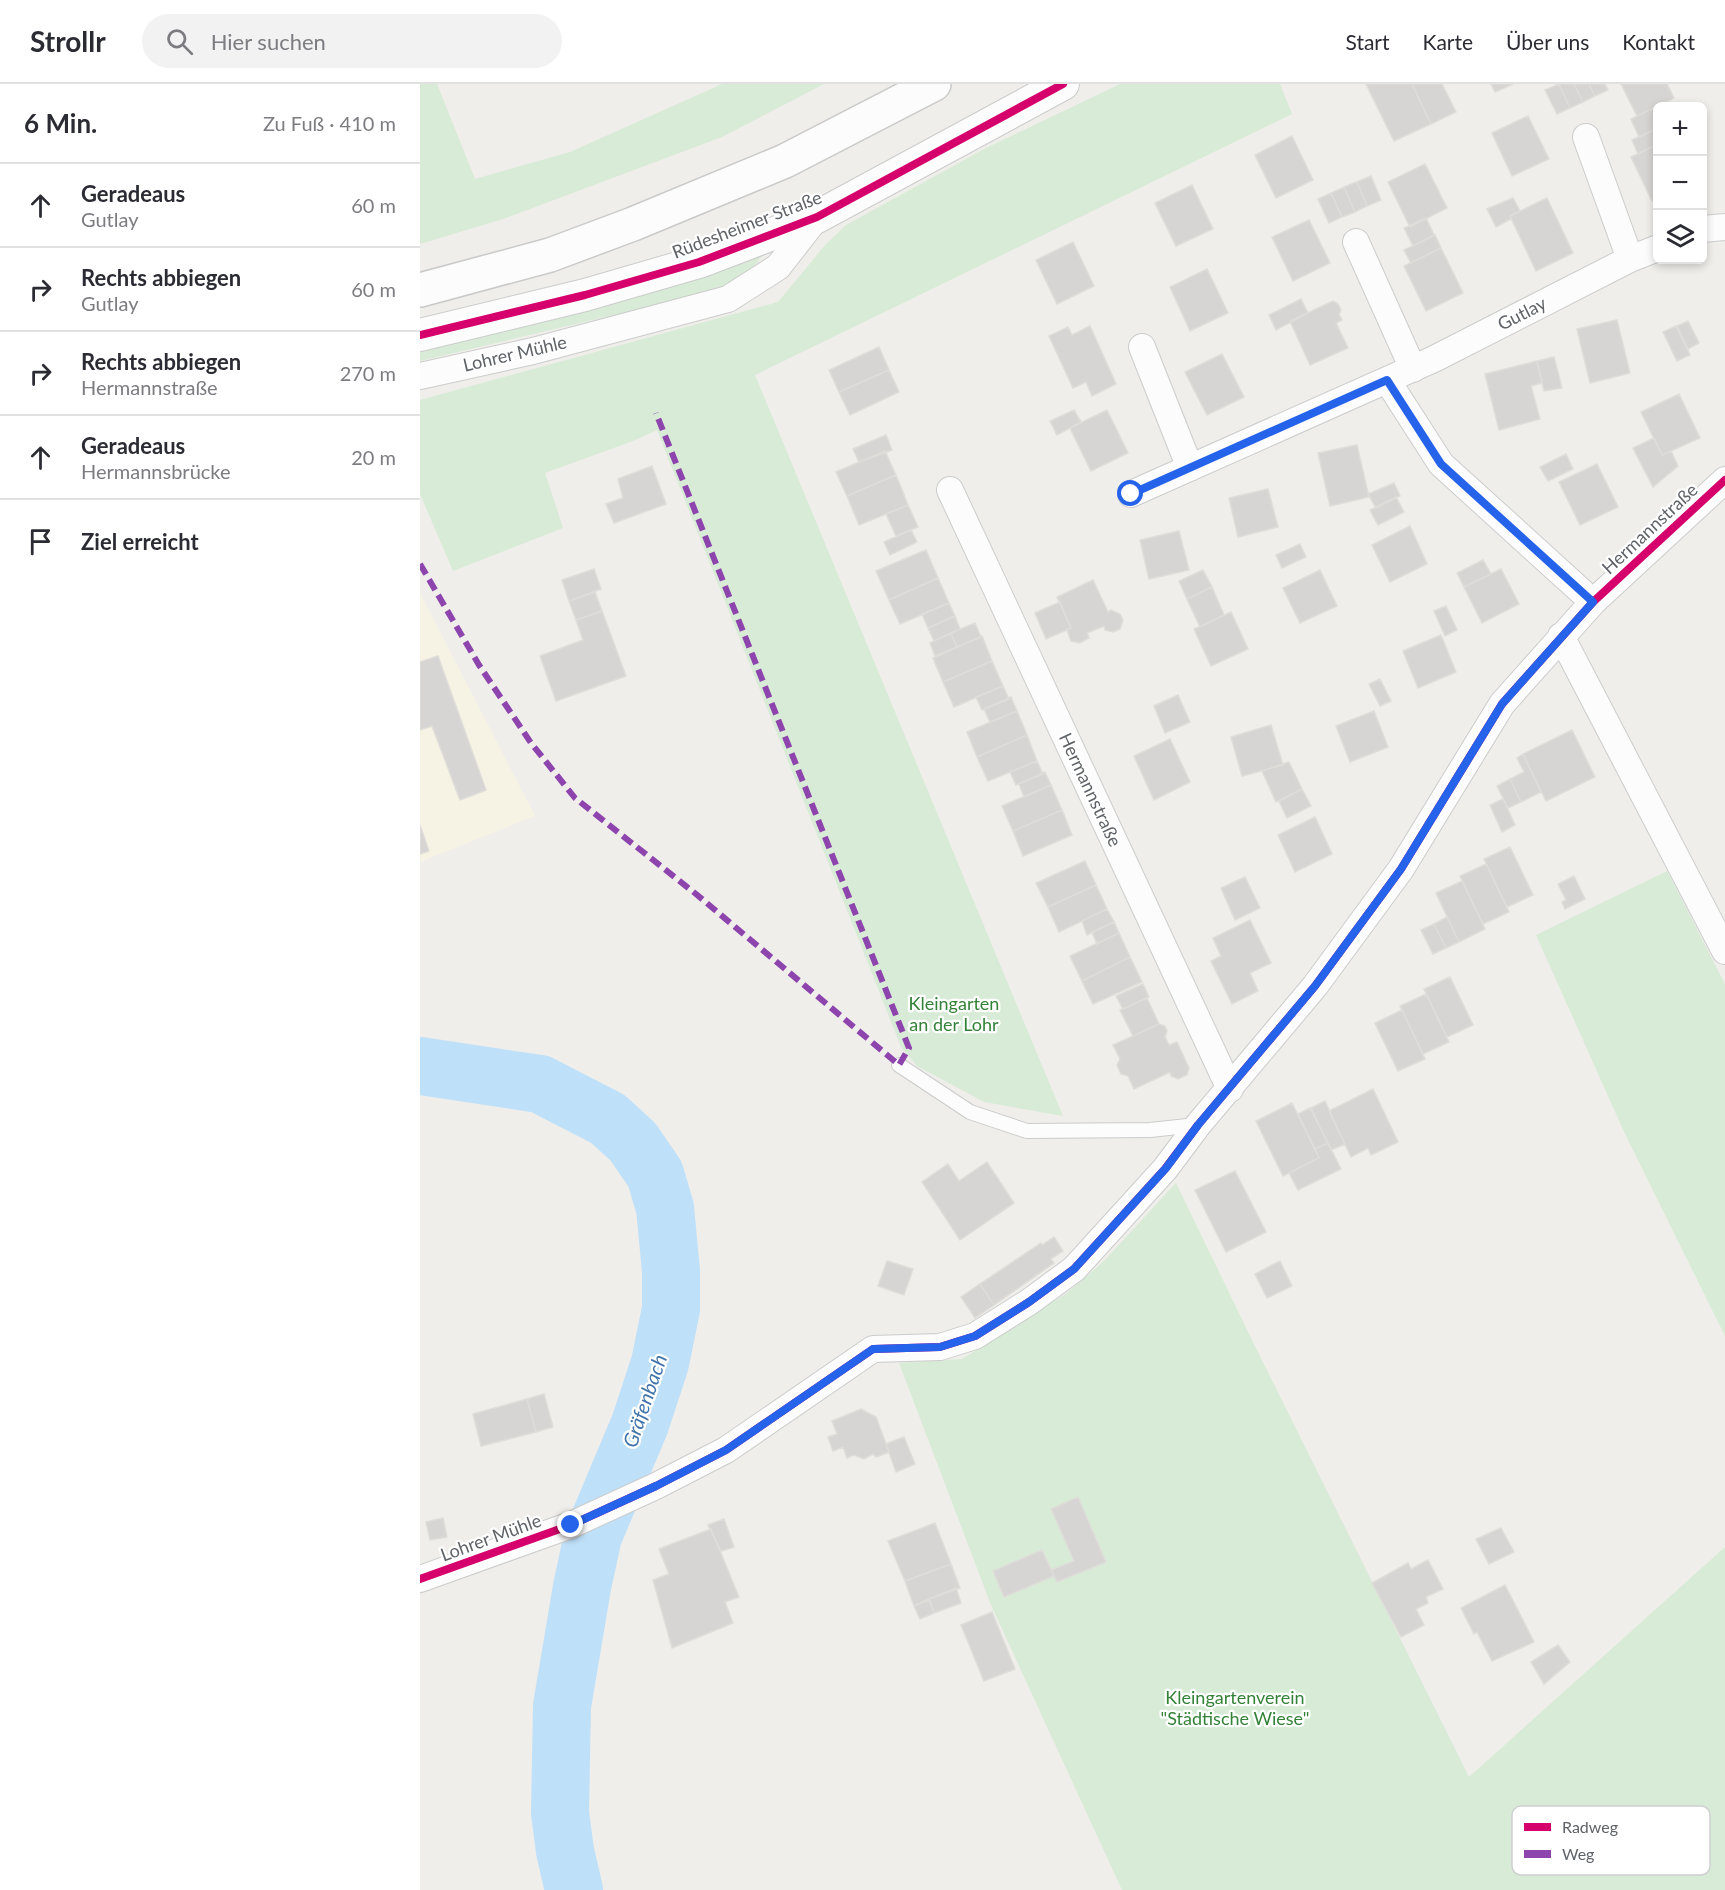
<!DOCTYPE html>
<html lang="de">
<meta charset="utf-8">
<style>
:root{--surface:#fff;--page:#f2f2f3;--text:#2b2b33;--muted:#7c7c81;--line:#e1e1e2}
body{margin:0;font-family:Lato,sans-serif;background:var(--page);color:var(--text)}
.controls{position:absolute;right:18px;top:18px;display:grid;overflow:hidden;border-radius:9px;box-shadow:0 3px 9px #0003}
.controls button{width:54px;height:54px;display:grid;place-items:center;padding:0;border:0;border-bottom:2px solid var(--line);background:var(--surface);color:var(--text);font:30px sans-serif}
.stop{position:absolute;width:18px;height:18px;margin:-14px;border:4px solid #2563eb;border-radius:50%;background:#fff}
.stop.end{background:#2563eb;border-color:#fff;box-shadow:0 2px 6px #0008}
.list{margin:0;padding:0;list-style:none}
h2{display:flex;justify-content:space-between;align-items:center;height:78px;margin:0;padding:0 24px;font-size:26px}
h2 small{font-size:20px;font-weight:400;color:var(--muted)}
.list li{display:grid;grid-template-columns:39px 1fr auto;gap:18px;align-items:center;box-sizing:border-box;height:84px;padding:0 24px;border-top:2px solid var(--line)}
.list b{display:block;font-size:22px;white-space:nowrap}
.list p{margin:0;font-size:20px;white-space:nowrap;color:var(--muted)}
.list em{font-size:20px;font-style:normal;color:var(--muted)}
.icon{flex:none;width:33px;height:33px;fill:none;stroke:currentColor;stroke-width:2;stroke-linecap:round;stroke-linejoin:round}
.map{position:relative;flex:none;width:1305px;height:1806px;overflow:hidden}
header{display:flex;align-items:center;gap:36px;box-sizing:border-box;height:84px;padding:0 30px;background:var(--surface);border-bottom:2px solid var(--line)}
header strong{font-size:28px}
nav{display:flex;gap:33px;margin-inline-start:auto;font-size:21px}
.search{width:420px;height:54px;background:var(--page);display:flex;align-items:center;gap:15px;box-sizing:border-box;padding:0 21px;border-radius:33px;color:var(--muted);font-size:22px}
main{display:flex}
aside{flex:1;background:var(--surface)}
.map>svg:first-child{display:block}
.commercial{fill:#f7f3e4}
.green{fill:#d8ebd6}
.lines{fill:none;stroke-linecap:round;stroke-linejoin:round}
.river{stroke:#bfe0f9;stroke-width:58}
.building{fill:#d6d5d3;stroke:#deddd9;stroke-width:1.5}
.service-casing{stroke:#cbcccc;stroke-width:16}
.minor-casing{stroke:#cbcccc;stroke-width:28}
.tertiary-casing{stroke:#cbcccc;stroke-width:34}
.secondary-casing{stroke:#cacacb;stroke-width:36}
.service{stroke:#fdfcfc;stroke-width:14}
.minor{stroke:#fdfcfc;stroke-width:26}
.tertiary{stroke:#fdfcfc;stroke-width:32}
.secondary{stroke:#fdfcfc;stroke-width:33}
.quiet{stroke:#8e44ad;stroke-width:6;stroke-dasharray:12 6;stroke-linecap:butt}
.cycleway-casing{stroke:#fff;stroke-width:11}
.cycleway{stroke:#d6006c;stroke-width:8}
.route{stroke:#2563eb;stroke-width:8}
.labels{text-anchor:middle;stroke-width:4.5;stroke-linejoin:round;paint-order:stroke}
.street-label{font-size:18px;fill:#5f6368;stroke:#fff}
.park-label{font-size:18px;fill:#348238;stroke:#fff}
.water-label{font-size:20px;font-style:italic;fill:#4174aa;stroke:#fff}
.key{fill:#fff;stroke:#cfd0d2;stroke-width:1.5}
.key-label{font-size:16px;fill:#5f6368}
</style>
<header>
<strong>Strollr</strong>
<div class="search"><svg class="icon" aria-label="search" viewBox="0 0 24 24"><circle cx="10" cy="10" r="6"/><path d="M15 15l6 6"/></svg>Hier suchen</div>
<nav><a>Start</a><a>Karte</a><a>Über uns</a><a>Kontakt</a></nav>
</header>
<main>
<aside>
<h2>6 Min.<small>Zu Fuß · 410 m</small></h2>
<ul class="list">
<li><svg class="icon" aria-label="ahead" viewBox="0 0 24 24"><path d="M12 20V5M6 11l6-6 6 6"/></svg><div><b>Geradeaus</b><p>Gutlay</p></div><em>60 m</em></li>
<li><svg class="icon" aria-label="right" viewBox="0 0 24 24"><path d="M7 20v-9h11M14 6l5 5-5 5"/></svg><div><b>Rechts abbiegen</b><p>Gutlay</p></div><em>60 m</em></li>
<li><svg class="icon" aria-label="right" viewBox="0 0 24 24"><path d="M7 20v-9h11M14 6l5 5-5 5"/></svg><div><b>Rechts abbiegen</b><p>Hermannstraße</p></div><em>270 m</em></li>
<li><svg class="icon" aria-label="ahead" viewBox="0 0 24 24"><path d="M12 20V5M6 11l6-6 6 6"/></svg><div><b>Geradeaus</b><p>Hermannsbrücke</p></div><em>20 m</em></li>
<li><svg class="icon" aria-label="arrive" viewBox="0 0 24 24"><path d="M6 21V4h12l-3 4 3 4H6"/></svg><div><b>Ziel erreicht</b></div></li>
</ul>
</aside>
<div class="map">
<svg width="1305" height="1806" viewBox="0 0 1305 1806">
<rect width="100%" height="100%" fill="#efeeea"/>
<path class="commercial" d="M 0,509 L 115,732 L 0,778 Z"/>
<path class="green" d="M 0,0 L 17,0 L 55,95 L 150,68 L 302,0 L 404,0 L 302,53 L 83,135 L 0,160 Z
M 700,0 L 860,0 L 872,30 L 335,291 L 643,1032 L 564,1018 L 497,982 L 481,963 L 237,346 L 213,357 L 125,389 L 143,444 L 33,487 L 0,410 L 0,316 L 358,218 L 406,160 L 426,141 L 566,64 Z
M 350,163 L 328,189 L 295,207 L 0,277 L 0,262 Z
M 1247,787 L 1305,900 L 1305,1252 L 1205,1050 L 1116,851 Z
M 756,1099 L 831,1254 L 1049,1693 L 1305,1463 L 1305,1806 L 702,1806 L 571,1521 L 479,1279 L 542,1275 L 647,1209 L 683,1178 Z"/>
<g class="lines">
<path class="river" d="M 0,982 L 120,1000 L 188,1035 L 213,1058 L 235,1090 L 245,1124 L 251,1187 L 251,1225 L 240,1279 L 220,1340 L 173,1452 L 162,1503 L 142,1622 L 140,1729 L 145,1767 L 154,1806"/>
</g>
<path class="building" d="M 946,0 L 992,0 L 1011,40 L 974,57 Z
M 992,0 L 1022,0 L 1036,28 L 1011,40 Z
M 1071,0 L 1093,0 L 1075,8 Z
M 1139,0 L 1150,24 L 1137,30 L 1125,6 Z
M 1139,0 L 1154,0 L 1163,18 L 1150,24 Z
M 1154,0 L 1169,0 L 1175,12 L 1163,18 Z
M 1169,0 L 1185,0 L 1188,6 L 1175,12 Z
M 1201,0 L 1247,0 L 1254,14 L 1217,32 Z
M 1233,24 L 1238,35 L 1238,44 L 1219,53 L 1211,35 Z
M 1108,32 L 1129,75 L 1092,92 L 1072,49 Z
M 1238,44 L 1238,60 L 1218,70 L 1212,56 Z
M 872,52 L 893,96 L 856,114 L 835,71 Z
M 1238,60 L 1238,115 L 1232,117 L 1211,73 Z
M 1005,80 L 1027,124 L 990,143 L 968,98 Z
M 951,92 L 961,116 L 947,122 L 937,98 Z
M 937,98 L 947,122 L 935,128 L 924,103 Z
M 772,101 L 793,145 L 756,162 L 735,119 Z
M 924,103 L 935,128 L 922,133 L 911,109 Z
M 911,109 L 922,133 L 909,139 L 898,115 Z
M 1093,114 L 1100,127 L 1090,132 L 1091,135 L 1076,143 L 1067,125 Z
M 1127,114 L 1153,169 L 1116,187 L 1090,132 Z
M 1006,134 L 1014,151 L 993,162 L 984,144 Z
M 889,136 L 910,179 L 873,197 L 852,153 Z
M 1015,151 L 1021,164 L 991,179 L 984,166 Z
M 653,158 L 674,202 L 637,220 L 616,176 Z
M 1021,164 L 1043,209 L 1006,227 L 984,182 Z
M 787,185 L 808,229 L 770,247 L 750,203 Z
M 881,215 L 888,229 L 856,246 L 849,231 Z
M 913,217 L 918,220 L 921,226 L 919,230 L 922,236 L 916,239 L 928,264 L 890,281 L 870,237 Z
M 1197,236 L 1210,289 L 1170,299 L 1157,245 Z
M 1268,237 L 1279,259 L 1268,265 L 1257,242 Z
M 670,242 L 696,300 L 672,312 L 666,298 L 653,304 L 629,252 L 648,243 L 652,251 Z
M 1256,242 L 1270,271 L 1257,277 L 1243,248 Z
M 459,263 L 469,286 L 419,308 L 409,286 Z
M 802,270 L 824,313 L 787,331 L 765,288 Z
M 1134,273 L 1142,304 L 1124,307 L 1117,277 Z
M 1117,277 L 1122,299 L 1111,302 L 1120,335 L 1079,346 L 1065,290 Z
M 469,286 L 479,308 L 430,331 L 419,308 Z
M 1259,310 L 1280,354 L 1242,371 L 1221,328 Z
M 654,326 L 661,338 L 637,351 L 630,337 Z
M 687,326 L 708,369 L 671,387 L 650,344 Z
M 466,351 L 472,366 L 439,378 L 433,365 Z
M 1234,354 L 1242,371 L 1251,367 L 1258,382 L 1233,403 L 1213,364 Z
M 937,361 L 949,413 L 910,422 L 898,369 Z
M 465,367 L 476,391 L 427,412 L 416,388 Z
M 1146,370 L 1153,385 L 1128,397 L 1120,383 Z
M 1177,380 L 1198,423 L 1160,441 L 1139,398 Z
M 232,382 L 246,420 L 194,439 L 186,420 L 203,414 L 198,395 Z
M 476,391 L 488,421 L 439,441 L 427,412 Z
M 974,399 L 980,412 L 956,424 L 948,410 Z
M 848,405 L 858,443 L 818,453 L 809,414 Z
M 976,413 L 984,428 L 958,441 L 950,426 Z
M 488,421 L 498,443 L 476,452 L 466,430 Z
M 990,442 L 1007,480 L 970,498 L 952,461 Z
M 491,446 L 497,458 L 470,471 L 464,458 Z
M 759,447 L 769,486 L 729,495 L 720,456 Z
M 880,460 L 886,473 L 862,484 L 856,471 Z
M 506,466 L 518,494 L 469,516 L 456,487 Z
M 1063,476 L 1071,490 L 1044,503 L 1037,489 Z
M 174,485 L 181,505 L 149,517 L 142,496 Z
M 1081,485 L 1099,520 L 1062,539 L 1044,503 Z
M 783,486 L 792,503 L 767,515 L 759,497 Z
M 900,486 L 917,522 L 880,539 L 863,504 Z
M 518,494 L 529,519 L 480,540 L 469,516 Z
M 673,496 L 688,528 L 691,526 L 700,530 L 703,536 L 700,545 L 693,548 L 685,546 L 684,542 L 667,549 L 669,554 L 660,559 L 651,557 L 647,546 L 651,544 L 637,513 Z
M 792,503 L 804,531 L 780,543 L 767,515 Z
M 175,508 L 182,527 L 156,536 L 149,517 Z
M 640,518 L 651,544 L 626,555 L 615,529 Z
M 529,519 L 535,532 L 508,544 L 502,530 Z
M 1026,522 L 1037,546 L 1025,552 L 1014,527 Z
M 182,527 L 206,592 L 136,617 L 120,572 L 163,556 L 156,536 Z
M 811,528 L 828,565 L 791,582 L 774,545 Z
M 535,532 L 540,545 L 514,557 L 508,544 Z
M 555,539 L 561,553 L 537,563 L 531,549 Z
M 531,549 L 537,563 L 515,572 L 510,559 Z
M 1021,551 L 1036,588 L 998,604 L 983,567 Z
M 562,552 L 572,577 L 523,598 L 513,574 Z
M 18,572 L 66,706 L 40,716 L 12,642 L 0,646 L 0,578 Z
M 572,577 L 583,602 L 534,623 L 523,598 Z
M 960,595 L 971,617 L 960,622 L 949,600 Z
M 583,602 L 589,615 L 562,626 L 556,613 Z
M 758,611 L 770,638 L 745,649 L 734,622 Z
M 591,613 L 597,627 L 570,638 L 564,625 Z
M 597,627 L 607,651 L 557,673 L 547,648 Z
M 954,627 L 968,663 L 930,678 L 916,642 Z
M 851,641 L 863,681 L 822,692 L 811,653 Z
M 1152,646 L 1175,693 L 1126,717 L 1103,670 Z
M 607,651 L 617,677 L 568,697 L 557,673 Z
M 750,655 L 770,698 L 734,716 L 714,672 Z
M 1103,670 L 1121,708 L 1101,718 L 1090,695 L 1104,688 L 1097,674 Z
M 617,677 L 623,690 L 596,701 L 590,688 Z
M 869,678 L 882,705 L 856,718 L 842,687 Z
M 625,688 L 631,701 L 604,713 L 599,700 Z
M 1090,695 L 1101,718 L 1088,724 L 1077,702 Z
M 631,701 L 642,726 L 593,747 L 582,722 Z
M 882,705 L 891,722 L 867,734 L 859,717 Z
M 1083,715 L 1095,741 L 1082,748 L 1070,721 Z
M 642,726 L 652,751 L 603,772 L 593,747 Z
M 895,733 L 912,770 L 875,788 L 858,751 Z
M 0,741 L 9,767 L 0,770 Z
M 1090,763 L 1113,811 L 1087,823 L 1064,775 Z
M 665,777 L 676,801 L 628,823 L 616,799 Z
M 1066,780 L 1089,828 L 1063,840 L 1040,792 Z
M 1154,792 L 1165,815 L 1145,825 L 1142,818 L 1146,816 L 1138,800 Z
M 825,793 L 840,824 L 815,836 L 801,804 Z
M 1042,797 L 1065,845 L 1039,858 L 1016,809 Z
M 676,801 L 687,825 L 639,848 L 628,823 Z
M 687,825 L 694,838 L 667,851 L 662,837 Z
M 1027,833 L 1039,858 L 1026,864 L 1014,840 Z
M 830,836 L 851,879 L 830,889 L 838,907 L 812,920 L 791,877 L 801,872 L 793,854 Z
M 694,838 L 699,849 L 677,860 L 672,848 Z
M 1014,840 L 1026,864 L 1013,870 L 1001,846 Z
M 699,849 L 710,873 L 662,897 L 650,872 Z
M 710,873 L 722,898 L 673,920 L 662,897 Z
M 1030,893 L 1053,941 L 1027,953 L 1004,905 Z
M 723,900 L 729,913 L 703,925 L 696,912 Z
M 1006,910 L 1029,958 L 1003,970 L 980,922 Z
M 727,914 L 739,940 L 713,952 L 700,926 Z
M 982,926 L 1005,975 L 978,987 L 955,939 Z
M 739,940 L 745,942 L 747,947 L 745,953 L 749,961 L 757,958 L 769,984 L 767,991 L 758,995 L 751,992 L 750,988 L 714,1005 L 708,992 L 701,990 L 697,981 L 700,975 L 693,961 Z
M 953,1005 L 978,1058 L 951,1071 L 948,1064 L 931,1073 L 909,1027 Z
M 905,1017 L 925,1060 L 911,1066 L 891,1024 Z
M 872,1019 L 899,1074 L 863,1092 L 836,1037 Z
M 890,1024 L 908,1059 L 895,1065 L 878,1030 Z
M 908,1059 L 921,1085 L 878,1106 L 869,1089 L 899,1074 L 895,1065 Z
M 567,1078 L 594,1119 L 540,1156 L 502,1098 L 528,1080 L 539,1097 Z
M 815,1087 L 846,1148 L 806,1168 L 775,1106 Z
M 634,1153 L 643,1167 L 631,1175 L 634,1179 L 574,1221 L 560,1200 L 621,1159 L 622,1161 Z
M 467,1177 L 493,1185 L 484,1211 L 458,1202 Z
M 860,1177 L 872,1202 L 847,1214 L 835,1190 Z
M 560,1200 L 574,1221 L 555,1234 L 541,1213 Z
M 124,1310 L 133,1343 L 116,1348 L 107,1315 Z
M 107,1315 L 116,1348 L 61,1362 L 53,1330 Z
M 441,1325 L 456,1333 L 469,1368 L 456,1373 L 453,1370 L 444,1375 L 434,1371 L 427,1374 L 423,1363 L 413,1367 L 408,1353 L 417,1350 L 412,1337 Z
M 484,1353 L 495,1380 L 476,1388 L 466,1360 Z
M 658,1413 L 686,1478 L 637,1498 L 631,1486 L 654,1477 L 631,1425 Z
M 23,1434 L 27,1453 L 10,1456 L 6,1438 Z
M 304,1435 L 314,1463 L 301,1467 L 288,1441 Z
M 515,1439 L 531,1480 L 485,1497 L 468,1457 Z
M 1081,1444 L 1094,1468 L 1069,1480 L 1056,1455 Z
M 291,1445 L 319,1513 L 305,1518 L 313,1539 L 252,1564 L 233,1496 L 249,1490 L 239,1465 Z
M 622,1466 L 634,1492 L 584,1513 L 573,1487 Z
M 1008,1476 L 1023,1505 L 1006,1513 L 1008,1519 L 996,1525 L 1004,1541 L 981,1553 L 952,1499 L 988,1479 L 991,1485 Z
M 531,1480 L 540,1504 L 509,1515 L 494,1522 L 485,1497 Z
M 1085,1501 L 1114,1558 L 1072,1577 L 1057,1548 L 1054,1550 L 1041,1524 Z
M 536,1504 L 541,1519 L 514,1529 L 509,1515 Z
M 509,1516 L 514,1529 L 500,1535 L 494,1522 Z
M 572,1528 L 595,1585 L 564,1597 L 541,1541 Z
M 1138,1561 L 1150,1578 L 1124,1600 L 1111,1578 Z"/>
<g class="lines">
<defs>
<path id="service" d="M 479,981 L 550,1028 L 607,1047 L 730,1046 L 777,1041"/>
<path id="minor" d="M 1166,53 L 1210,175
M 1282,145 L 1305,143
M 936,158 L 993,285
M 722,263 L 770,384
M 0,292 L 113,267 L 308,215 L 358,183 L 397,133
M 967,296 L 1021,380 L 1173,518
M 530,406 L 810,1005
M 711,410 L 1014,275 L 1210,175 L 1238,164
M 1141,552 L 1305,867
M 0,1495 L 151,1441 L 236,1402 L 306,1366 L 453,1265 L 520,1263 L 555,1252 L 609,1218 L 654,1185 L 745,1085 L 778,1041 L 895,902 L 981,785 L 1082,620 L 1173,518 L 1305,396"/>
<path id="tertiary" d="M 0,251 L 165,211 L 279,178 L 397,133 L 643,0"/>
<path id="secondary" d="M 0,206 L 130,171 L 213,140 L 365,77 L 514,0"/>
</defs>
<use href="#service" class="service-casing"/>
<use href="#minor" class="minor-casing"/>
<use href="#tertiary" class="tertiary-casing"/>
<use href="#secondary" class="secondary-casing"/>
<use href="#service" class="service"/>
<use href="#minor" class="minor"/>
<use href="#tertiary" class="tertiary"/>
<use href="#secondary" class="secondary"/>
<path class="quiet" d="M 0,480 L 59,581 L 111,659 L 155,714 L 276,810 L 479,981 L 489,964 L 236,329"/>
<defs>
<path id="cycleway" d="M 0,251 L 165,211 L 279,178 L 397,133 L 643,0
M 0,1495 L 151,1441 L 236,1402 L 306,1366 L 453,1265 L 520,1263 L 555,1252 L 609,1218 L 654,1185 L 745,1085 L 778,1041 L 895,902 L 981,785 L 1082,620 L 1173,518 L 1305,396"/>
</defs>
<use href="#cycleway" class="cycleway-casing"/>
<use href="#cycleway" class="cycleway"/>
</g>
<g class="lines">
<path class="route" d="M 151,1441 L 236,1402 L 306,1366 L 453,1265 L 520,1263 L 555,1252 L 609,1218 L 654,1185 L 746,1084 L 778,1041 L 895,902 L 981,785 L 1082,620 L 1173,518 L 1021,380 L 967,296 L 711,410"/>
</g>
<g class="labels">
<g class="street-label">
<text transform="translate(327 141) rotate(-21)" y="6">Rüdesheimer Straße</text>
<text transform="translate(1102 230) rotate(-27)" y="6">Gutlay</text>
<text transform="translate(95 270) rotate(-13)" y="6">Lohrer Mühle</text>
<text transform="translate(1230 445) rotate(-43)" y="6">Hermannstraße</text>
<text transform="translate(670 706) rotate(65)" y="6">Hermannstraße</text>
<text transform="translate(71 1454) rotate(-20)" y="6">Lohrer Mühle</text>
</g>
<g class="park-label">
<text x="534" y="926">Kleingarten<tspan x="534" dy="21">an der Lohr</tspan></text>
<text x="815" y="1620">Kleingartenverein<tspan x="815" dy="21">"Städtische Wiese"</tspan></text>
</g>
<g class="water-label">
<text transform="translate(225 1317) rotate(-71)" y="7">Gräfenbach</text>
</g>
</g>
<rect x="1092" y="1722" width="198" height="69" rx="9" class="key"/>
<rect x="1104" y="1739" width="27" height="8" fill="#d6006c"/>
<rect x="1104" y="1766" width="27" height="8" fill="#8e44ad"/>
<g class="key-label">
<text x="1142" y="1749">Radweg</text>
<text x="1142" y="1776">Weg</text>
</g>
</svg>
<div class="controls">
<button>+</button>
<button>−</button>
<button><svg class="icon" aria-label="layers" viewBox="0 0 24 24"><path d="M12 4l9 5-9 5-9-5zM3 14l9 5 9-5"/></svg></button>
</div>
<div class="stop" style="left:711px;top:410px"></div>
<div class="stop end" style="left:151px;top:1441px"></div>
</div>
</main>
